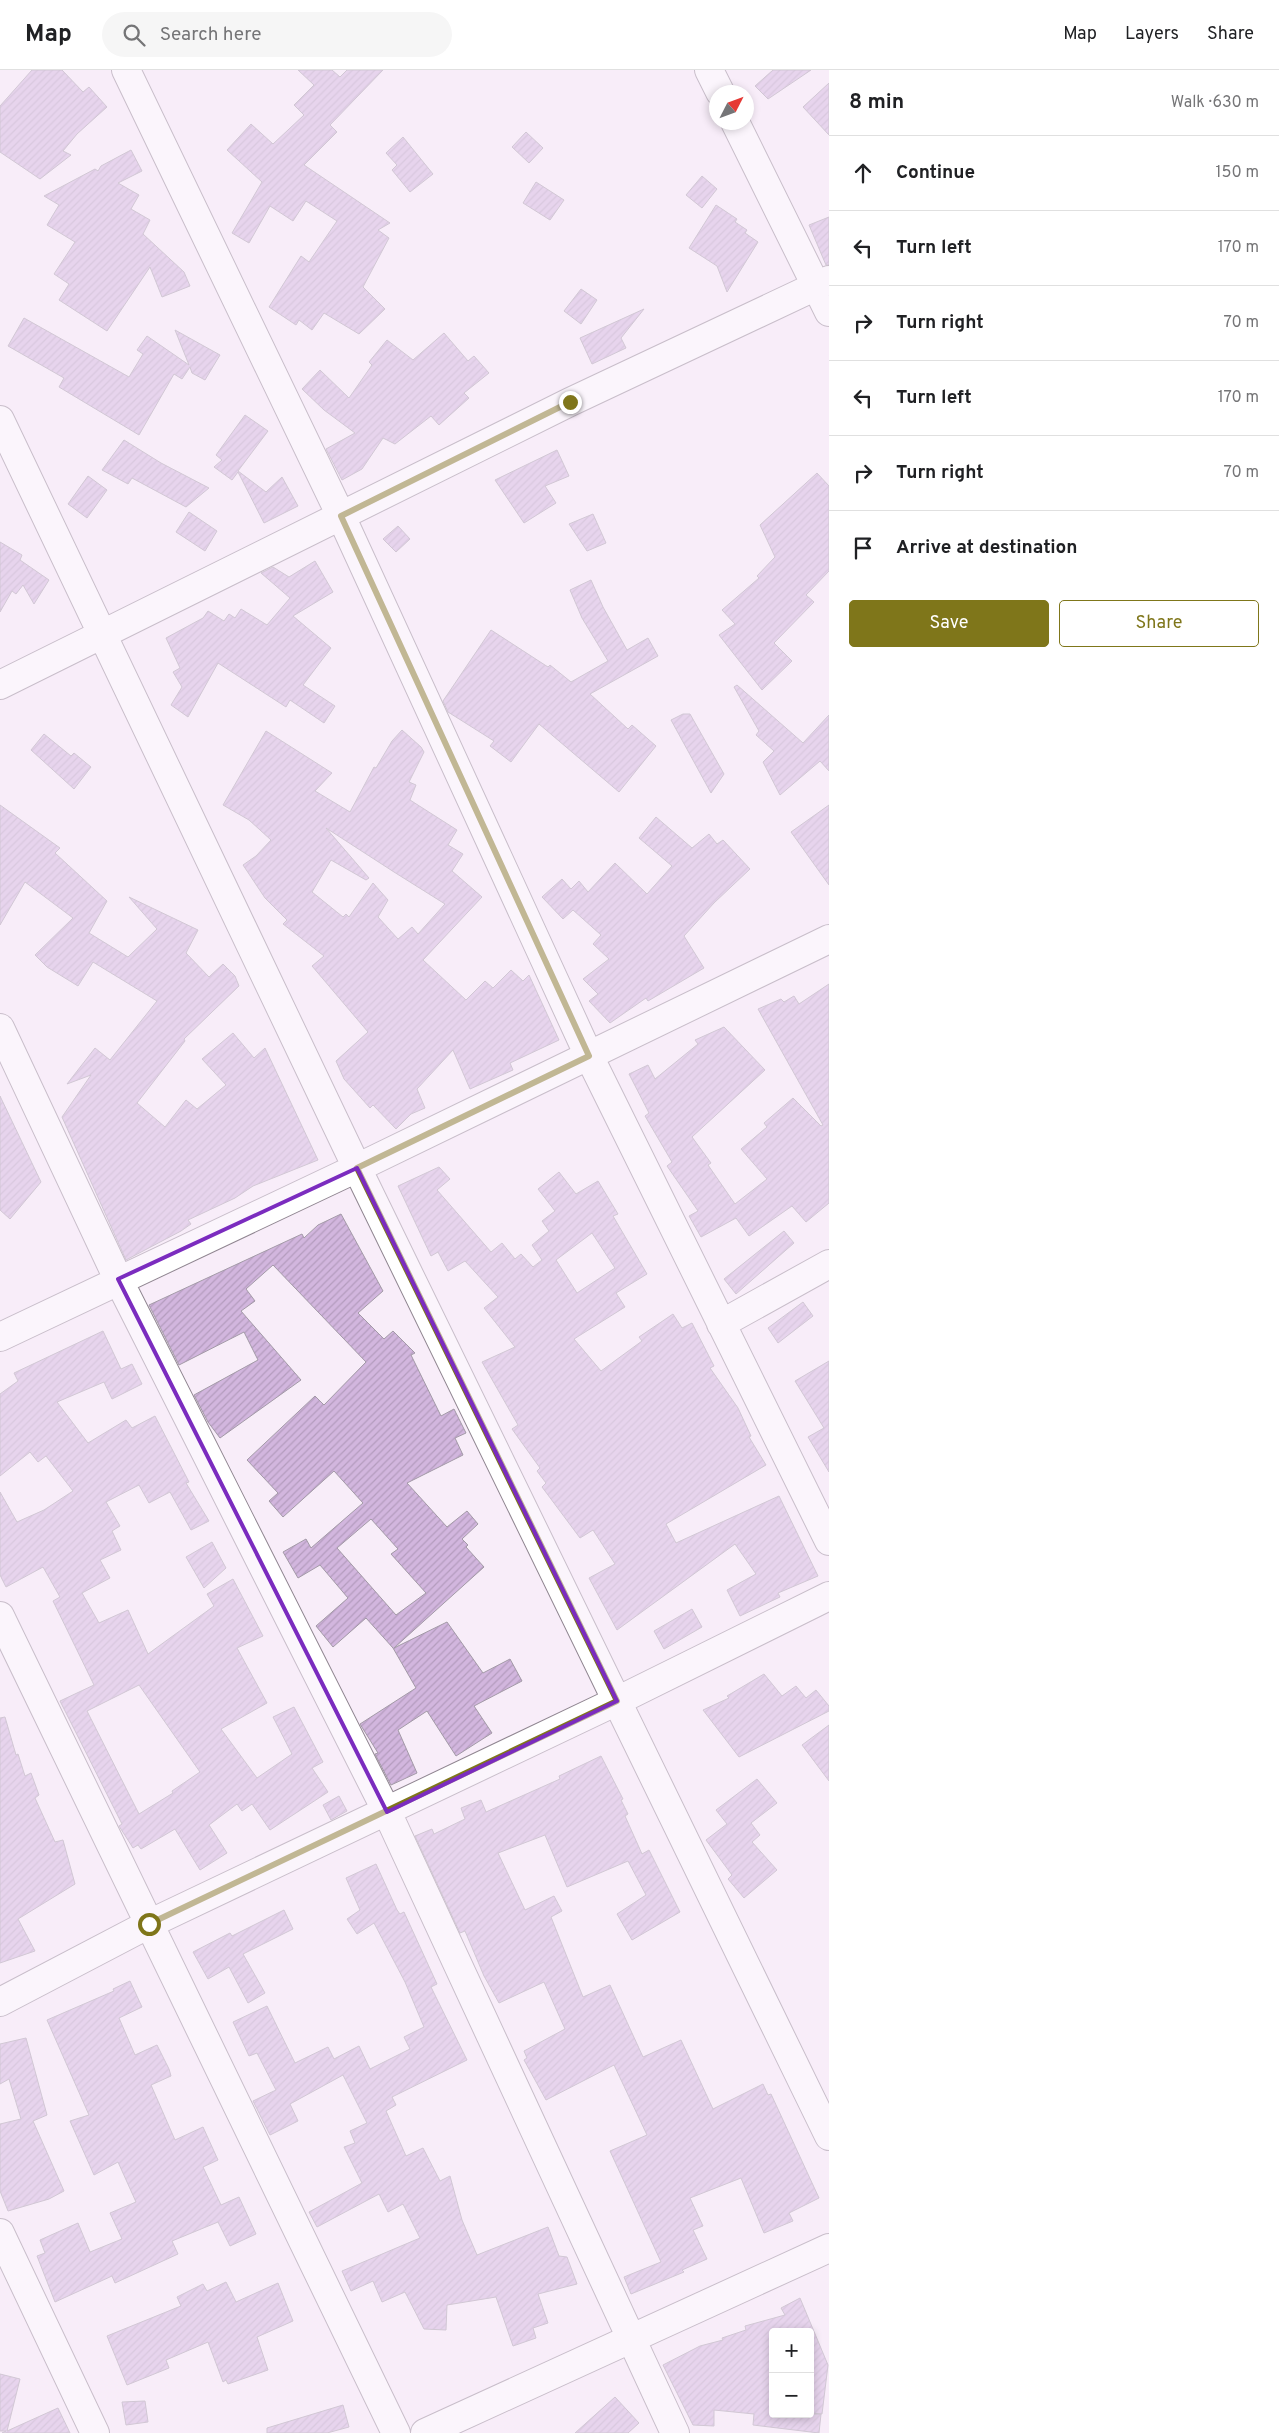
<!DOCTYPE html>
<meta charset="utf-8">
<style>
:root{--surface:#fff;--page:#f6f6f6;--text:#202124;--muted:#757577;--line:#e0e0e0;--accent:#7f761a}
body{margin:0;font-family:Overpass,sans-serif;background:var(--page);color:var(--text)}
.controls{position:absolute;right:15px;bottom:15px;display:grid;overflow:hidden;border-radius:5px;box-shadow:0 2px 8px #0003}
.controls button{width:45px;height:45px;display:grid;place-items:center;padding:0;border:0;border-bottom:1px solid var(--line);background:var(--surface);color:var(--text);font:25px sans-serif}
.compass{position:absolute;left:709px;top:15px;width:45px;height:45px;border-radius:50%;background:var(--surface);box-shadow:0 2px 8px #0003;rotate:48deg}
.stop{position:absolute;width:15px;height:15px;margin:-11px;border:4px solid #7f761a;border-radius:50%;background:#fff}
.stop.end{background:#7f761a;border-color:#fff;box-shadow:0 1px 5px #0008}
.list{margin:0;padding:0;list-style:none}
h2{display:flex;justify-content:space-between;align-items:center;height:65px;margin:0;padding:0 20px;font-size:21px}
h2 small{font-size:16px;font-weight:400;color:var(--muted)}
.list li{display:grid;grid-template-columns:32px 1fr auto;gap:15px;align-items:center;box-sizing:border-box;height:75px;padding:0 20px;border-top:1px solid var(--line)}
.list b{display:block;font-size:19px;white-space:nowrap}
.list em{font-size:16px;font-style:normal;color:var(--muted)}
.actions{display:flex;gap:10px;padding:15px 20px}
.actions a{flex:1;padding:11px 0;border:1px solid var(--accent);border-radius:5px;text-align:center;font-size:18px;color:var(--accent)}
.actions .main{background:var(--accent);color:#fff}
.icon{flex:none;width:28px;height:28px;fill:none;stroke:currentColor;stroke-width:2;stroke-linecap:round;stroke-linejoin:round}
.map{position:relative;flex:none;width:829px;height:2363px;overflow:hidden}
header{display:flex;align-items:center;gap:30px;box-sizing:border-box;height:70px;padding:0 25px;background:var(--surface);border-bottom:1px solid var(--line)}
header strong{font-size:24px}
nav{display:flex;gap:28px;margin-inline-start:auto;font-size:18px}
.search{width:350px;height:45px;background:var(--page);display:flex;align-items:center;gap:12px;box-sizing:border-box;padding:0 18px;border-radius:28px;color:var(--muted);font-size:19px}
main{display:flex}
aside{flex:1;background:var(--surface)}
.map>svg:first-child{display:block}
.building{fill:url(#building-hatch);stroke:#a39aa7;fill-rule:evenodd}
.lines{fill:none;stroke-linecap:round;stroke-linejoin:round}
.minor-casing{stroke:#908691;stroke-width:30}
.minor{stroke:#fff;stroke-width:28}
.route{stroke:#7f761a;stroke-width:6}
.marked{fill:none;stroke:#7b2cbf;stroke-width:4;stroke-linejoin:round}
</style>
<header>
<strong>Map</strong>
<div class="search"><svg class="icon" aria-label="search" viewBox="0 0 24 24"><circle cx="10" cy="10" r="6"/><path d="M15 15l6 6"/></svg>Search here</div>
<nav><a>Map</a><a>Layers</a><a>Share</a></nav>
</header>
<main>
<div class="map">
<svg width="829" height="2363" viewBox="0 0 829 2363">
<defs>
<pattern id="building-hatch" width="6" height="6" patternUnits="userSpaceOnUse" patternTransform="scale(1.25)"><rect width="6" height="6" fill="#d2b6de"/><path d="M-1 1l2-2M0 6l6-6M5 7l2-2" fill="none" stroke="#b49cbe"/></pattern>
</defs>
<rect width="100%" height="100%" fill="#f8edf9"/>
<path class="building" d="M 32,0 L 62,0 L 83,22 L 89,17 L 107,37 L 77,64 L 63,81 L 71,85 L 40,109 L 0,82 L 0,36 Z
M 298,0 L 332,0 L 340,7 L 347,0 L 383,0 L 330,55 L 337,62 L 304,95 L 390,153 L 378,160 L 389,168 L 363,217 L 385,239 L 359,264 L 324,243 L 312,260 L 299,250 L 296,255 L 269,237 L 301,186 L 309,192 L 337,151 L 306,131 L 293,151 L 270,136 L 249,173 L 232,163 L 262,112 L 227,80 L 251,54 L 273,74 L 304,45 L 294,35 L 314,15 Z
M 773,0 L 811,0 L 768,29 L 755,16 Z
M 829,13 L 829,65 L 803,37 Z
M 526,62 L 543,78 L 529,93 L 512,77 Z
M 403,67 L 433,104 L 410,122 L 392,100 L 397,95 L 386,83 Z
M 131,80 L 142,101 L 118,113 L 139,125 L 131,139 L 150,150 L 143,164 L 184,202 L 190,216 L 162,227 L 150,197 L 107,261 L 59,230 L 69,214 L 54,204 L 75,172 L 47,155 L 59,135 L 44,126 L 95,99 L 98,101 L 101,96 Z
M 702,106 L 717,119 L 702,138 L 686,125 Z
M 536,112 L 564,130 L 550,150 L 523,133 Z
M 716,135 L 737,149 L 735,152 L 747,160 L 745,163 L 758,172 L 727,222 L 717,196 L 689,178 Z
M 829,147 L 829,195 L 826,195 L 809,155 Z
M 581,219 L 597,230 L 581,254 L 564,241 Z
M 644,239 L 621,268 L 626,278 L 592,294 L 580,268 Z
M 24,248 L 129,307 L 143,284 L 137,280 L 147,266 L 189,295 L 175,260 L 220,285 L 205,310 L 192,303 L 190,297 L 182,309 L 174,304 L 139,365 L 59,317 L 64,308 L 8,276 Z
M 444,263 L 468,291 L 474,286 L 489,303 L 464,323 L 469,328 L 439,355 L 431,346 L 395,374 L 383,368 L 362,399 L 342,410 L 326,379 L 355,363 L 324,340 L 302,319 L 320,300 L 349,328 L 372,295 L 369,292 L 387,270 L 413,290 Z
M 245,345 L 268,361 L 238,401 L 266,422 L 282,407 L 298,436 L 264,453 L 238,402 L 232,410 L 214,397 L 222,390 L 216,385 Z
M 124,370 L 161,393 L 209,418 L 186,437 L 132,408 L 128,414 L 102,400 Z
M 557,380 L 569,406 L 545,416 L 556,433 L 524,453 L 495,410 Z
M 817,403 L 829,416 L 829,501 L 806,525 L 814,532 L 774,573 L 792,591 L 762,620 L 719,565 L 735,554 L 722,540 L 759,508 L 757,506 L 775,487 L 760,455 Z
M 88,406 L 107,420 L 87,448 L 68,434 Z
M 189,442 L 217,461 L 205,481 L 176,462 Z
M 593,444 L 606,473 L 587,481 L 569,454 Z
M 398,456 L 410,469 L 396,482 L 383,469 Z
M 0,472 L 22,485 L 20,490 L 49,510 L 34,534 L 23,515 L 16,524 L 12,521 L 0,542 Z
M 315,491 L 333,522 L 293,546 L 331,578 L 303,615 L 335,636 L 324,653 L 290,630 L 286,637 L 218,593 L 188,647 L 171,635 L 182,617 L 173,602 L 180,598 L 166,568 L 203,548 L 208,541 L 224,551 L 229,544 L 235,548 L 241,539 L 267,555 L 290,528 L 261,503 L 273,497 L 289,507 Z
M 591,510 L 603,537 L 627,580 L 648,568 L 658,586 L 590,624 L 628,659 L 632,655 L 656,676 L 619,722 L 539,654 L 511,692 L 490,676 L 494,671 L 448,642 L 443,631 L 491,560 L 548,597 L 550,595 L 571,612 L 608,591 L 582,548 L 570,520 Z
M 737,615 L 803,673 L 829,645 L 829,701 L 820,691 L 780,725 L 763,692 L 774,681 L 756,665 L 759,661 L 734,617 Z
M 683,644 L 690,644 L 724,704 L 711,723 L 671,650 Z
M 402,660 L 421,677 L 424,682 L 409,712 L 416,715 L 410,730 L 457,760 L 448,775 L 463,784 L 452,801 L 482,827 L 423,890 L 466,930 L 485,911 L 493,918 L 511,900 L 523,911 L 529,905 L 559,970 L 510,993 L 513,1000 L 470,1019 L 453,980 L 417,1019 L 425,1038 L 411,1044 L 396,1059 L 373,1035 L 370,1038 L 344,1009 L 336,991 L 368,962 L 312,896 L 324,886 L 283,854 L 287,850 L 265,828 L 243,795 L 256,786 L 271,770 L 249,750 L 223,735 L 266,661 L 332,703 L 315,721 L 350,742 L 374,697 L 376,698 L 392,671 ZM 326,758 L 394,802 L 445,834 L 418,864 L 412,857 L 398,869 L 378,847 L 388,830 L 373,813 L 349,847 L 346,844 L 343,847 L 312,822 L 331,790 L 366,810 L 369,808 Z
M 44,664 L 71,686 L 74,683 L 91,697 L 74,719 L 31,680 Z
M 0,735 L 60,778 L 55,783 L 107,831 L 89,863 L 128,887 L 157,859 L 129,827 L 198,860 L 186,883 L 209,907 L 223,894 L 235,906 L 239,916 L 184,969 L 185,971 L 137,1033 L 165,1057 L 186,1030 L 197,1039 L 226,1015 L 202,989 L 233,963 L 254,988 L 265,978 L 318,1090 L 253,1116 L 235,1128 L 188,1150 L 191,1154 L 181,1161 L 126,1190 L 62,1047 L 91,1005 L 67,1014 L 95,978 L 110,990 L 157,931 L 93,892 L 78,916 L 47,897 L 35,885 L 73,848 L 25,812 L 0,855 Z
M 829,735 L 829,815 L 791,762 Z
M 656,747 L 692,778 L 709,764 L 717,774 L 723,770 L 750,799 L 714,833 L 684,866 L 704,898 L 648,931 L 646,928 L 610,953 L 589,931 L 598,924 L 583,909 L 609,889 L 593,874 L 601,865 L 573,840 L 563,849 L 542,827 L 562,809 L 571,819 L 579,811 L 588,822 L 615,793 L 647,824 L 672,796 L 639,768 Z
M 829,914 L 829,1133 L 806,1152 L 792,1136 L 749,1166 L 736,1148 L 701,1167 L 689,1146 L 698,1141 L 667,1096 L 672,1092 L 645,1046 L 649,1043 L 629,1004 L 648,995 L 655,1009 L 698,974 L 695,970 L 724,957 L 765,1000 L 692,1067 L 711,1093 L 708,1095 L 735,1134 L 767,1109 L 741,1079 L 767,1057 L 764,1053 L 793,1028 L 821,1056 L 823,1055 L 758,939 L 781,929 L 784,932 L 794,926 L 799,934 Z
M 0,1026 L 41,1112 L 10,1149 L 0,1140 Z
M 439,1097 L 450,1109 L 437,1120 L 491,1182 L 502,1173 L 515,1189 L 521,1184 L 533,1197 L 542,1190 L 532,1175 L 549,1161 L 542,1151 L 555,1141 L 538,1119 L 559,1102 L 576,1124 L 598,1111 L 618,1144 L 613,1146 L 647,1204 L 616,1223 L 625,1237 L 574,1269 L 601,1301 L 642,1271 L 639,1267 L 673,1244 L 682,1258 L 692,1253 L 714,1296 L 710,1298 L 738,1338 L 751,1366 L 749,1367 L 766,1395 L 666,1454 L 676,1473 L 779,1426 L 818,1506 L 778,1523 L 780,1527 L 740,1546 L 727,1520 L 756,1504 L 735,1474 L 617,1560 L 589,1508 L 615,1494 L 593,1460 L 580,1468 L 542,1417 L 546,1413 L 537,1401 L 540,1398 L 512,1359 L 518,1355 L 482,1292 L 515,1277 L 484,1238 L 498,1227 L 465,1191 L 448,1201 L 438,1182 L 431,1186 L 398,1116 ZM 592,1163 L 615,1198 L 577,1223 L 556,1190 Z
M 341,1144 L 383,1221 L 358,1243 L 384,1269 L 393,1261 L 415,1283 L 411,1285 L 441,1346 L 454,1339 L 466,1363 L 455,1368 L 463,1385 L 407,1413 L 447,1457 L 467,1441 L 478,1454 L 462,1469 L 468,1475 L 466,1477 L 484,1497 L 394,1578 L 447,1552 L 483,1603 L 510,1589 L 522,1611 L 474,1636 L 492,1663 L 456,1686 L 427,1641 L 398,1660 L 417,1703 L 391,1715 L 375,1684 L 378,1683 L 360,1654 L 416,1618 L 393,1578 L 366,1548 L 333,1577 L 316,1556 L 348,1528 L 320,1495 L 298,1508 L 283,1482 L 306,1469 L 311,1478 L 363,1433 L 334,1401 L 283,1447 L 269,1431 L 278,1423 L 247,1390 L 315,1326 L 324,1335 L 366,1292 L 273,1195 L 246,1219 L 255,1231 L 241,1241 L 301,1310 L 220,1368 L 208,1352 L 194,1325 L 258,1290 L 244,1262 L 179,1295 L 149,1235 L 302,1164 L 304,1168 L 318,1155 ZM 371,1449 L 398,1479 L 391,1484 L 426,1523 L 396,1545 L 337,1478 Z
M 784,1161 L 794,1173 L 736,1224 L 724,1209 Z
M 803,1232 L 813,1246 L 778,1273 L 768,1258 Z
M 103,1261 L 121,1299 L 132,1294 L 142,1314 L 112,1329 L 104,1312 L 57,1332 L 88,1373 L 126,1350 L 132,1358 L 155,1346 L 189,1412 L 186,1413 L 209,1451 L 191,1460 L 170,1422 L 149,1433 L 139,1415 L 106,1432 L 120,1456 L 112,1461 L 121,1480 L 100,1490 L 110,1508 L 82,1523 L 99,1553 L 128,1540 L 148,1584 L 214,1536 L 207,1524 L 233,1509 L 263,1566 L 237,1578 L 267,1633 L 221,1659 L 257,1708 L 292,1684 L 273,1647 L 294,1637 L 323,1692 L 312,1698 L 328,1722 L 270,1760 L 252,1734 L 242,1741 L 237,1734 L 209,1755 L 227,1783 L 200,1800 L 175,1759 L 141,1779 L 138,1775 L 133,1778 L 119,1756 L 122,1754 L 60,1631 L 94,1615 L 53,1531 L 60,1527 L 43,1497 L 6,1517 L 0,1505 L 0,1422 L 17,1452 L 44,1440 L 73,1421 L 46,1386 L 38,1392 L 30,1382 L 0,1406 L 0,1324 L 18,1311 L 14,1303 ZM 139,1615 L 200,1702 L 172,1721 L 173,1723 L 139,1744 L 87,1641 Z
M 829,1291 L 829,1402 L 808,1367 L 824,1358 L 795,1311 Z
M 212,1472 L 226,1498 L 204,1518 L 186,1487 Z
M 692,1539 L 702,1557 L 664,1579 L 654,1561 Z
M 764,1604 L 782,1626 L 796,1616 L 806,1628 L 816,1620 L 829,1636 L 829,1641 L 739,1687 L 703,1640 L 729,1628 L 727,1626 Z
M 5,1647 L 16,1685 L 18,1684 L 25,1706 L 31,1703 L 39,1725 L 35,1728 L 55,1772 L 63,1770 L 75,1814 L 18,1849 L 35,1881 L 0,1893 L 0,1648 Z
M 829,1655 L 829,1711 L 802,1675 Z
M 601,1686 L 623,1729 L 621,1730 L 628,1744 L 625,1746 L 642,1784 L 649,1780 L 680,1842 L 632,1870 L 617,1844 L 646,1825 L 628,1791 L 567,1817 L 545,1765 L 498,1783 L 525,1840 L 554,1826 L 562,1841 L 551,1847 L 583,1927 L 610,1915 L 643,1987 L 681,1970 L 713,2039 L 763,2014 L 768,2025 L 771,2024 L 819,2128 L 789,2143 L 793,2151 L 764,2163 L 741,2108 L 690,2128 L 703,2156 L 693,2160 L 707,2189 L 682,2200 L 684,2202 L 631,2224 L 624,2207 L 661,2192 L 610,2081 L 647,2065 L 614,1995 L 546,2030 L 524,1990 L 527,1988 L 524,1981 L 565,1959 L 544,1912 L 499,1933 L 484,1906 L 465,1861 L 460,1863 L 415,1766 L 432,1759 L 434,1764 L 465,1749 L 461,1738 L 481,1730 L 486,1742 L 560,1709 L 559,1706 Z
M 757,1709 L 777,1733 L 751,1753 L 760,1765 L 752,1772 L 777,1800 L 744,1828 L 728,1809 L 732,1805 L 706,1770 L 727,1754 L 716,1740 Z
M 339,1726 L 347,1741 L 331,1750 L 323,1735 Z
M 376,1794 L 397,1840 L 400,1844 L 404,1842 L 437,1914 L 431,1917 L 467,1990 L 392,2027 L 396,2035 L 386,2041 L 406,2086 L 423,2078 L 440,2111 L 450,2106 L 462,2150 L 477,2185 L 548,2157 L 559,2186 L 567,2187 L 577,2214 L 538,2224 L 548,2253 L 533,2258 L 536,2268 L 513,2276 L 496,2227 L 447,2235 L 446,2260 L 424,2259 L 405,2222 L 382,2232 L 373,2211 L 351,2221 L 342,2201 L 420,2168 L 403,2134 L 388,2142 L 379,2124 L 317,2157 L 309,2142 L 362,2113 L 344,2077 L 355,2073 L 350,2061 L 367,2053 L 343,2005 L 290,2034 L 298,2051 L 270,2065 L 253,2031 L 276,2020 L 257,1983 L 249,1986 L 233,1952 L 267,1936 L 295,1993 L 328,1977 L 334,1989 L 359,1976 L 370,1999 L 410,1979 L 404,1967 L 424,1957 L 405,1912 L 374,1853 L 357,1864 L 347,1849 L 360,1840 L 346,1808 Z
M 284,1840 L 293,1859 L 243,1884 L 265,1923 L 248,1933 L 229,1897 L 208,1909 L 193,1882 L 230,1863 L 232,1866 Z
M 130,1911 L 142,1937 L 119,1948 L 135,1985 L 157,1975 L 169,1999 L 171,2006 L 151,2015 L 175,2070 L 203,2057 L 218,2090 L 203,2097 L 221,2135 L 239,2127 L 256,2164 L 230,2176 L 218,2152 L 172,2171 L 178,2184 L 115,2213 L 112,2206 L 55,2232 L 37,2186 L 45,2183 L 40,2170 L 78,2153 L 90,2182 L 122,2169 L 110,2143 L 136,2132 L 118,2092 L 94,2105 L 70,2051 L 89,2045 L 47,1950 L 114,1921 L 113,1919 Z
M 26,1968 L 47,2045 L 33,2051 L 64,2121 L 49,2129 L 8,2141 L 0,2121 L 0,2054 L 21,2049 L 9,2009 L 0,2014 L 0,1974 Z
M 226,2212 L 236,2232 L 278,2213 L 293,2251 L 257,2267 L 268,2300 L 228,2314 L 226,2310 L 223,2312 L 208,2272 L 166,2290 L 169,2298 L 127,2315 L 107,2266 L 181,2236 L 177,2227 L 203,2214 L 207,2221 Z
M 800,2228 L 828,2295 L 822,2344 L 810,2343 L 810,2262 L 773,2262 L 773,2344 L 821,2344 L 819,2363 L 753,2355 L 754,2344 L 714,2340 L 714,2356 L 693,2355 L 663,2295 L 700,2276 L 723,2270 L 722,2268 L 746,2260 L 745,2256 L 785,2245 L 781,2238 Z
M 0,2304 L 20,2309 L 7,2361 L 58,2338 L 70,2363 L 2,2363 L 6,2361 L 0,2361 Z
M 615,2327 L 639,2353 L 628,2363 L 575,2363 Z
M 145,2331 L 148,2352 L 126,2355 L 122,2332 Z
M 343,2335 L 349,2357 L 327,2363 L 267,2363 L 267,2358 Z"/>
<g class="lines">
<defs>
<path id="minor" d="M 126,0 L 341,446 L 589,986 L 829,1471
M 709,0 L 720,22
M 735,52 L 829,242
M 0,350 L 357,1098 L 829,2066
M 0,615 L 570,332 L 829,210
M 0,958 L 118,1209 L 387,1742 L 675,2363
M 721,1254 L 829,1194
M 0,1267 L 357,1098 L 829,869
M 0,1546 L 396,2363
M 0,1932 L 149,1854 L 617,1631 L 829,1526
M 0,2163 L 95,2363
M 425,2363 L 829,2178"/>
</defs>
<use href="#minor" class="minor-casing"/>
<use href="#minor" class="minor"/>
</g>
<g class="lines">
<path class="route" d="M 149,1854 L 617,1631 L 357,1098 L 589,986 L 341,446 L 570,332"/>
</g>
<path d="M0 0H829V2363H0ZM 357,1098 L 617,1631 L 387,1742 L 118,1209 Z" fill="#f8edf9" fill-opacity=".55" fill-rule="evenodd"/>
<path class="marked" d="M 357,1098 L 617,1631 L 387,1742 L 118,1209 Z"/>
</svg>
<div class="controls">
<button>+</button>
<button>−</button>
</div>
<svg class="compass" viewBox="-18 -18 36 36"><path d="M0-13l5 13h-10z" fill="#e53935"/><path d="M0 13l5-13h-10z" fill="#757577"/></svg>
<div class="stop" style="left:149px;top:1854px"></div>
<div class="stop end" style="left:570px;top:332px"></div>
</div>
<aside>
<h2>8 min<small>Walk · 630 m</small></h2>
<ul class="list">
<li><svg class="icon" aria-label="ahead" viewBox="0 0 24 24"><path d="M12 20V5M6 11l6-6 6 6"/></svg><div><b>Continue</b></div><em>150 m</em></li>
<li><svg class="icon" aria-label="left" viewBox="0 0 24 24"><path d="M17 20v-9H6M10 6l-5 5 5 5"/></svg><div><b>Turn left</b></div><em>170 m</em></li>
<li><svg class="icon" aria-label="right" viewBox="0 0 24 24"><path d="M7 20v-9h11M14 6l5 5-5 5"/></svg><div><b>Turn right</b></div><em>70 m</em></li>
<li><svg class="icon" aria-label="left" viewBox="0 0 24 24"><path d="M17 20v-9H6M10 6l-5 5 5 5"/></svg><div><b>Turn left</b></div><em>170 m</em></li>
<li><svg class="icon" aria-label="right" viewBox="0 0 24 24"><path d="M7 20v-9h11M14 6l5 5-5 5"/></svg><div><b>Turn right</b></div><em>70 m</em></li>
<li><svg class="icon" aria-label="arrive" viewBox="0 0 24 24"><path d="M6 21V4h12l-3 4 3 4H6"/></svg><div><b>Arrive at destination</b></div></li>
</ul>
<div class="actions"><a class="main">Save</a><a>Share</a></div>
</aside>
</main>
